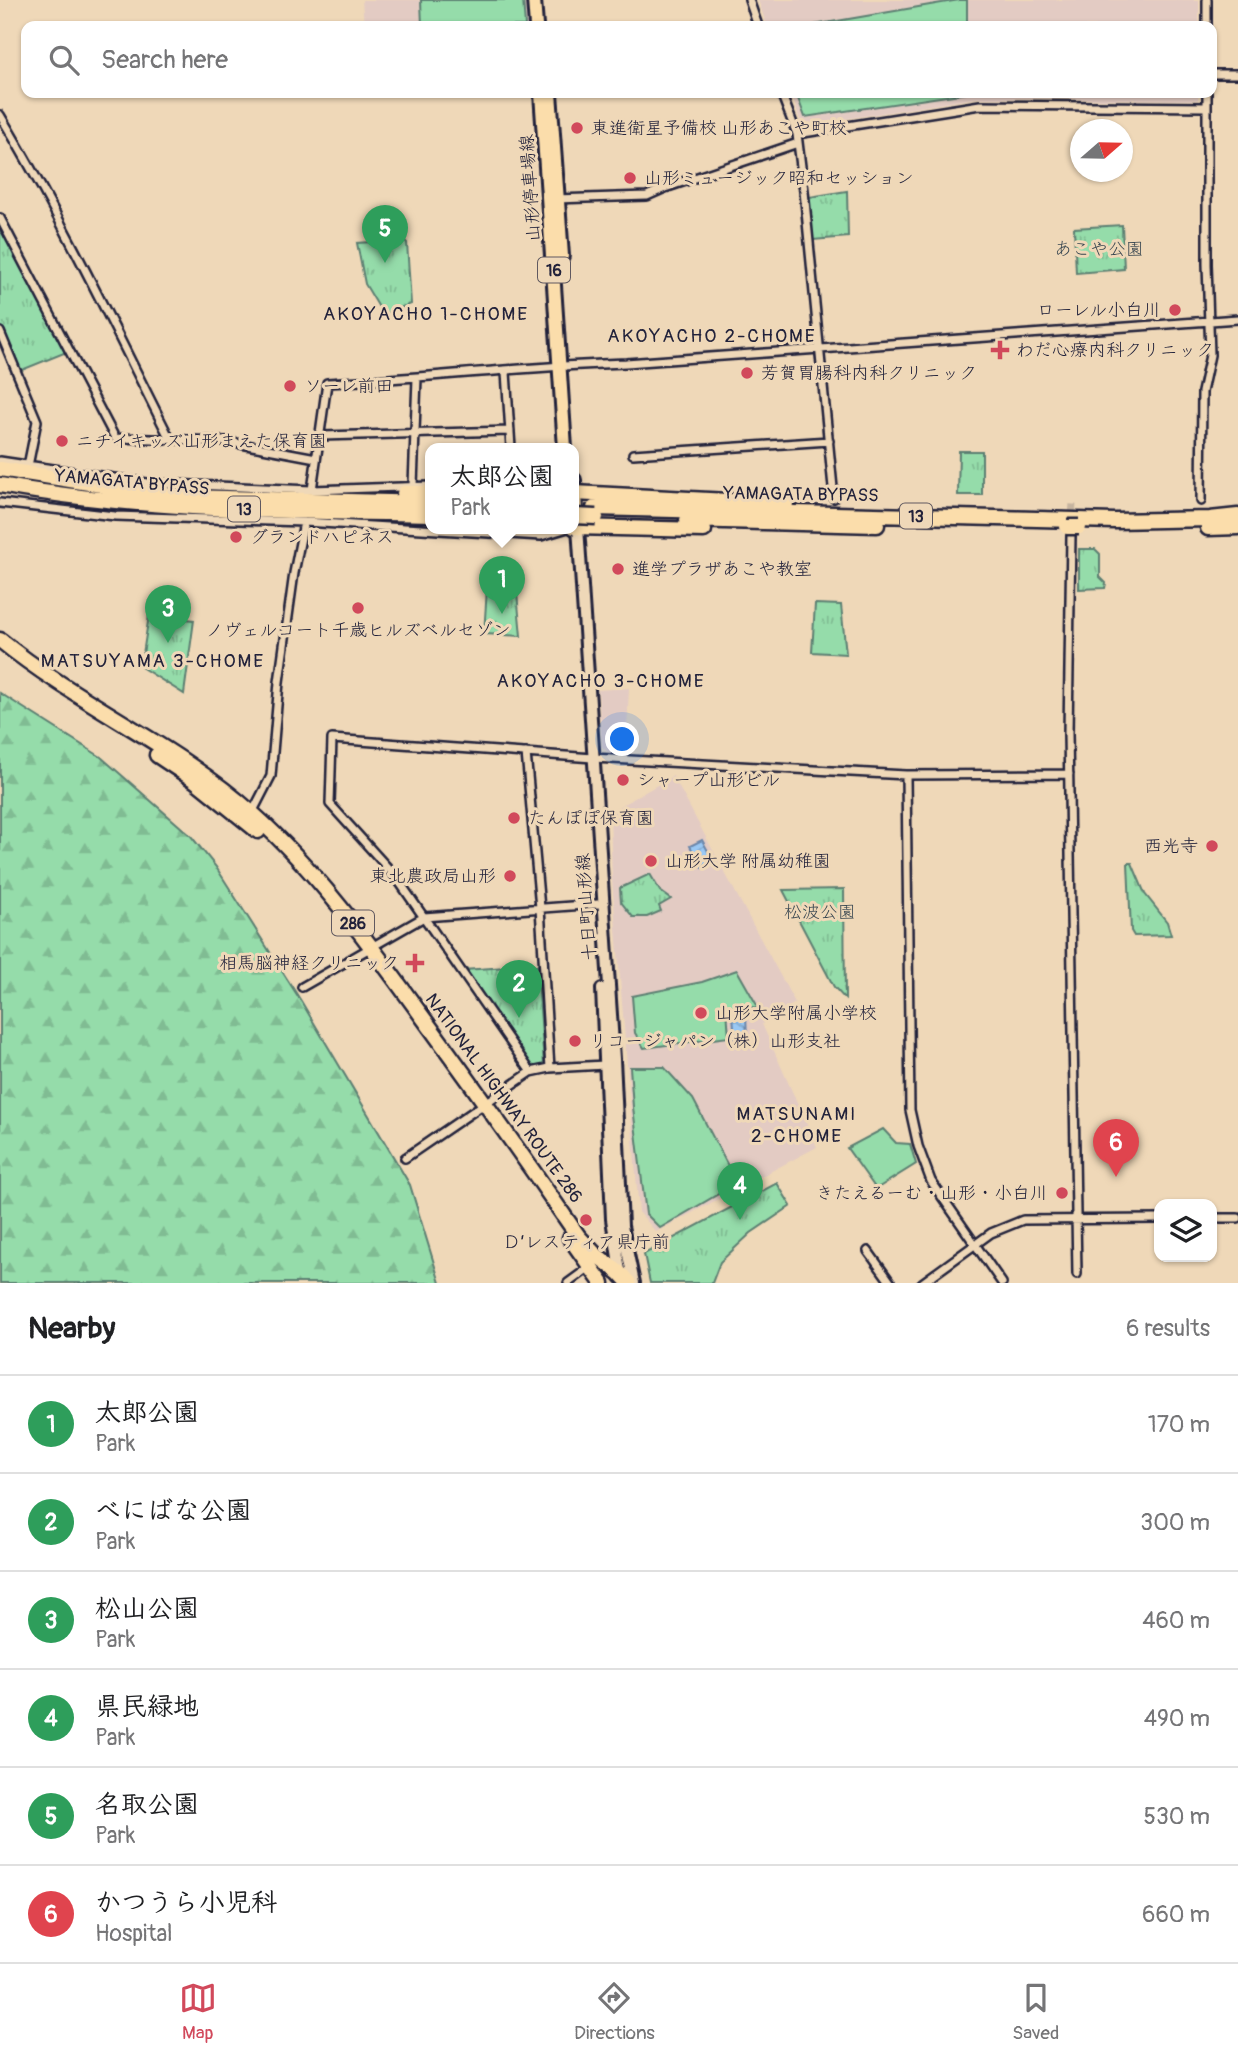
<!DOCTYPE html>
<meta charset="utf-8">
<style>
:root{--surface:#fff;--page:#f6f6f6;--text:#202124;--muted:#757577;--line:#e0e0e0;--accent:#d1495b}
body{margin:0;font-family:Pangolin,"Klee One",sans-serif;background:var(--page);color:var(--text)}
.controls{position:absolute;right:21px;bottom:21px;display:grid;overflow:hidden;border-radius:14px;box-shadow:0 2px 5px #0004}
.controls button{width:63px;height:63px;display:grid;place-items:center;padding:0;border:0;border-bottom:2px solid var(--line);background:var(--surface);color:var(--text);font:35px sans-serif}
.compass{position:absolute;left:1070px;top:119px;width:63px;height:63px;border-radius:50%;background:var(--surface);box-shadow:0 2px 5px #0004;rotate:70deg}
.you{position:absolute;left:623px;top:740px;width:24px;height:24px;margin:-18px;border:5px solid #fff;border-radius:50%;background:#1a73e8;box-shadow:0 0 0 10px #1a73e833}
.badge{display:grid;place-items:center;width:46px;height:46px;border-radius:50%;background:var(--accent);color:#fff;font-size:23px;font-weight:700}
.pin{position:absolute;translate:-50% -58px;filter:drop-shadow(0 2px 4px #0008)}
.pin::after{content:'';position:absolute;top:37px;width:24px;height:21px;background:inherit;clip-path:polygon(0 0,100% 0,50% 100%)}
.popup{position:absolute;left:425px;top:443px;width:154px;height:91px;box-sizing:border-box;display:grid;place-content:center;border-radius:14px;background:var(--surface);filter:drop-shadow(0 2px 5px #0005);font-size:23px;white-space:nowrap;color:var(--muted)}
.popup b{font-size:26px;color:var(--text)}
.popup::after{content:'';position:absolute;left:50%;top:100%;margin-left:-14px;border:14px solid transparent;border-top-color:var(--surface)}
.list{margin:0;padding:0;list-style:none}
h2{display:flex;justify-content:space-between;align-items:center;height:91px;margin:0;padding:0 28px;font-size:30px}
h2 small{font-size:23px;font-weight:400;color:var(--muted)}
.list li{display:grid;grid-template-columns:46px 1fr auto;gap:21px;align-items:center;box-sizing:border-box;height:98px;padding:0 28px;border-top:2px solid var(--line)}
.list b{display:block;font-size:26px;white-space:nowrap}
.list p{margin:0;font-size:23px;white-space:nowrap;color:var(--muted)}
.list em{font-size:23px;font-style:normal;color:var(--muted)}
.icon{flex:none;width:38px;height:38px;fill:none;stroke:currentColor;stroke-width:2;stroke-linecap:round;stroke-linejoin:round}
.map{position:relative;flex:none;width:1238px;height:1283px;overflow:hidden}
.search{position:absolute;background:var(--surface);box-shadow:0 2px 5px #0004;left:21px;right:21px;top:21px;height:77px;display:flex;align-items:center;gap:18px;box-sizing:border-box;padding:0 24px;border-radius:14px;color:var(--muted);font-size:26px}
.sheet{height:679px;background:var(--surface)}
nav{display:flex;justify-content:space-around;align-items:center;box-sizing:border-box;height:98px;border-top:2px solid var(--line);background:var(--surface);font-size:19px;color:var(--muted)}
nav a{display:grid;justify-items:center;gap:4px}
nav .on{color:var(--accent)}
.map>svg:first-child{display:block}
.built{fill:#e3cbc3}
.green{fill:#95dcaa;stroke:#5c7f72;stroke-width:2}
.forest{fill:url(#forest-firs);stroke:#5c7f72;stroke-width:2}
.park{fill:url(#park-tufts);stroke:#5c7f72;stroke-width:2}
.water{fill:url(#water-waves);stroke:#6a86aa;stroke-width:2}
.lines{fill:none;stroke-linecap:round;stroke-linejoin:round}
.street-tunnel{stroke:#c6b49f;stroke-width:7;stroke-dasharray:7 3.5;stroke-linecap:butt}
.street-casing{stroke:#22223b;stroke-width:12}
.secondary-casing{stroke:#22223b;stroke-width:16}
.primary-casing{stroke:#22223b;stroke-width:18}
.highway-casing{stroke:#22223b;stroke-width:19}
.street{stroke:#efd8b8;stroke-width:7}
.secondary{stroke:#efd8b8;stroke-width:10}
.primary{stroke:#fbddab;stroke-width:12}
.highway{stroke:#fbddab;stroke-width:14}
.highway-bridge-casing{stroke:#22223b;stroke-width:19;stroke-linecap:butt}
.highway-bridge{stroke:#fbddab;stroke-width:14}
.poi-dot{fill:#d1495b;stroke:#efd8b8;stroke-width:2.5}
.labels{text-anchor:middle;stroke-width:6;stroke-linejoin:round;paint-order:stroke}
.shield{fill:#efd8b8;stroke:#605960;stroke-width:2}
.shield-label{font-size:16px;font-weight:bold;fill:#22223b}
.poi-label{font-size:18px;fill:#22223b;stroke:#efd8b8;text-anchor:start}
.street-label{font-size:18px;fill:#22223b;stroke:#efd8b8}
.park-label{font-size:18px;fill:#394751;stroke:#efd8b8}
.neighbourhood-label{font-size:19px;letter-spacing:2px;fill:#22223b;stroke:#efd8b8}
</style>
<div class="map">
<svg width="1238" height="1283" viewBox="0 0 1238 1283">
<defs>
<pattern id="forest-firs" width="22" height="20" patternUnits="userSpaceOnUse" patternTransform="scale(1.75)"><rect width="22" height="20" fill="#95dcaa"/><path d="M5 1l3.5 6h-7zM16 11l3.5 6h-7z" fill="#80bc93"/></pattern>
<pattern id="park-tufts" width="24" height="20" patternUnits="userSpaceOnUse" patternTransform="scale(1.75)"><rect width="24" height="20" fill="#95dcaa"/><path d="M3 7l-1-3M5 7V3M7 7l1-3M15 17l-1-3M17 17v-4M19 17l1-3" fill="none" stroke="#80bc93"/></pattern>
<pattern id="water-waves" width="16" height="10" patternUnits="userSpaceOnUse" patternTransform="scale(1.75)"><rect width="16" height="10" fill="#9ac8f4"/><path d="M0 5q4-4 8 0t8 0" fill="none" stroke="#84acd2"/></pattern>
</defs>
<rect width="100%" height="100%" fill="#efd8b8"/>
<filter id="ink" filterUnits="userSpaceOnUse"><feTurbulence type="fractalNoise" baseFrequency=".0143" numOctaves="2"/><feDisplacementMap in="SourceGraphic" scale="14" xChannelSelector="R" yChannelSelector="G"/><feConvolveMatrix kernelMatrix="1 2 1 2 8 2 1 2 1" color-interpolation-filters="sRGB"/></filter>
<g filter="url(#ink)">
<path class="built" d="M 362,0 L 526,0 L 528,26 L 364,26 Z
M 758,0 L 1199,0 L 1199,26 L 767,26 Z
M 791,93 L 1198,93 L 1198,100 L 977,98 L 802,126 Z
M 629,688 L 626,754 L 608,752 L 602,747 L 598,690 Z
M 673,776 L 795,1003 L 762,1024 L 817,1147 L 656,1232 L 639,1212 L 612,879 L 610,812 Z"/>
<path class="green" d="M 421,0 L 523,0 L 525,26 L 422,26 Z
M 959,0 L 967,0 L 967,26 L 808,26 Z
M 796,93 L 967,93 L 805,117 Z
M 737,970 L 758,1007 L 727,1009 L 729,1037 L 644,1048 L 635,1033 L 632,996 L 702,982 Z
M 630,1067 L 664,1067 L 693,1099 L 737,1183 L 660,1228 L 646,1214 L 633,1107 Z
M 883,1129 L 896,1143 L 910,1144 L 916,1164 L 876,1189 L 847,1148 Z"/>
<path class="forest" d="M 0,693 L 101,757 L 191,836 L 216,867 L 301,1001 L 410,1185 L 440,1283 L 0,1283 Z"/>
<path class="park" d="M 847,191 L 848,237 L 813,240 L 809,197 Z
M 0,220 L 69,351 L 17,372 L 0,332 Z
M 1122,225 L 1124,269 L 1076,273 L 1074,228 Z
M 404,240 L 407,243 L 411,304 L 383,314 L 365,284 L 357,243 Z
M 959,451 L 982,451 L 982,495 L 958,495 Z
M 1079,549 L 1095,549 L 1100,554 L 1100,577 L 1106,583 L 1105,588 L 1079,589 Z
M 487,588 L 513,589 L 517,593 L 521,636 L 484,634 Z
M 815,604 L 841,605 L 846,654 L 812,652 Z
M 149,615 L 194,620 L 184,694 L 141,667 Z
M 1128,863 L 1132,863 L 1145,894 L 1167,922 L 1171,935 L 1134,936 L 1131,931 Z
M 650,874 L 660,891 L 671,899 L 659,906 L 661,911 L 647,917 L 633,917 L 621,902 L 620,888 Z
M 844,889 L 845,999 L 834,987 L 783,890 Z
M 537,965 L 544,1065 L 532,1067 L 464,970 Z
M 777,1183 L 791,1206 L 751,1233 L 720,1262 L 712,1283 L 650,1283 L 644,1254 Z"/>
<path class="water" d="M 702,840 L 714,862 L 702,868 L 690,846 Z
M 746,1014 L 747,1038 L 735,1040 L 733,1015 Z"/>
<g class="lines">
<path class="street-tunnel" d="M 1072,522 L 1073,502"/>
<defs>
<path id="street" d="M 749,0 L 758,26
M 1207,26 L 1207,0
M 1212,74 L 1238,74
M 781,93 L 797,134 L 804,191 L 834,498
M 0,115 C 63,220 115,330 170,439
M 797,134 L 980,105 L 1206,107
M 555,199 L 647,196 L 665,188 L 798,143
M 0,218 L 115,438 L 225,441 L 316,458
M 0,332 L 37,421 L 28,466
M 506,372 L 511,448
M 321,436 L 510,431
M 633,454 L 829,441
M 0,461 L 147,483 L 312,490 L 430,486
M 413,485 L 417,378
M 312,490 L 327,383 C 427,378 526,366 626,363 L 1238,319
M 1201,501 L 1202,392 L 1210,355 L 1207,264 L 1207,93
M 0,503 L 115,516 L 304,522 L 541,536 L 568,528
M 1071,535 L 1068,733 L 1077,1274
M 526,753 L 540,908 L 550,1068
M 906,775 L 910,1110 L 918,1146 L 931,1181 L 1002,1283
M 251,815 L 271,776 L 279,682 L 294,573 L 304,522
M 302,987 L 424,917 L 598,904
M 531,1072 L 396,877 L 330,804 L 332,739 L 593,758 L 906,775 L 1069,774
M 405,1158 L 531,1072 L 550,1068 L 605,1065
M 1212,1218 L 1238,1218
M 868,1251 L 891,1283
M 568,1283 L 590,1267
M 922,1283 L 991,1233 L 1023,1220 L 1159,1219"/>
<path id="secondary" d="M 578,527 L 614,1059 L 622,1226 L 634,1283
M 602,989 L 612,1219 L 621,1277"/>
<path id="primary" d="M 534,0 L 536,26
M 541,93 L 565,448
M 550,93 L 562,256
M 574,480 L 577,525"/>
<path id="highway" d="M 0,469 L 178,497
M 0,485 C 142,511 287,511 430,514
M 404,493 L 430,493
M 574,493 L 786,504
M 186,497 L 430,503
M 594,508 L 1115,521 L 1210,519 L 1238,516
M 687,520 L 877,525
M 574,527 L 704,530
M 1208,528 L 1238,527
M 0,640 C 80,705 176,745 253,814 C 316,870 366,939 416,1008 C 471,1083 525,1159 578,1236 L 594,1253 L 621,1274 L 629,1283
M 157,755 L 196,781 L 258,831
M 570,1238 L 602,1283"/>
</defs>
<use href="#street" class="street-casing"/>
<use href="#secondary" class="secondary-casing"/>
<use href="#primary" class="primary-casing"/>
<use href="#highway" class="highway-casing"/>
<use href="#street" class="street"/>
<use href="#secondary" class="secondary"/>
<use href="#primary" class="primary"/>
<use href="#highway" class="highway"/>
<defs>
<path id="highway-bridge" d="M 574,516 L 596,517
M 1067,527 L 1079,527"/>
</defs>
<use href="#highway-bridge" class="highway-bridge-casing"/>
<use href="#highway-bridge" class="highway-bridge"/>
</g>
</g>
<g class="poi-dot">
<circle cx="577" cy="128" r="7"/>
<circle cx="630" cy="178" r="7"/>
<circle cx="1175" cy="310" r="7"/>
<path d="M996.5 339.5h7v7h7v7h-7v7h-7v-7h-7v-7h7z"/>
<circle cx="747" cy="373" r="7"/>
<circle cx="290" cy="386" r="7"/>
<circle cx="62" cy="441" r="7"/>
<circle cx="236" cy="537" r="7"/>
<circle cx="618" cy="569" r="7"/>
<circle cx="358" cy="608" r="7"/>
<circle cx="623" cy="780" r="7"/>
<circle cx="514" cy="818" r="7"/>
<circle cx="1212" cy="846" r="7"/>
<circle cx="651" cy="861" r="7"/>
<circle cx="510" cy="876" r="7"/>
<path d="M411.5 952.5h7v7h7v7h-7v7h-7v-7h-7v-7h7z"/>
<circle cx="701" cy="1013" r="7"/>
<circle cx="575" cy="1041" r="7"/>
<circle cx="1062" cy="1193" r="7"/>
<circle cx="586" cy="1220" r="7"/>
</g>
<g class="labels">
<g class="shield">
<rect x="538" y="257.5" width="32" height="25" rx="5"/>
<rect x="228" y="496.5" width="32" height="25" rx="5"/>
<rect x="900" y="503.5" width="32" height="25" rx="5"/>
<rect x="332" y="910.5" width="42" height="25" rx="5"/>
</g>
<g class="shield-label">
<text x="554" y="276">16</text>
<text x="244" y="515">13</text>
<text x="916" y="522">13</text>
<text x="353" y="929">286</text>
</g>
<g class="poi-label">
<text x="591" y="134">東進衛星予備校 山形あこや町校</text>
<text x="644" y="184">山形ミュージック昭和セッション</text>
<text x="1161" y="316" text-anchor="end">ローレル小白川</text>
<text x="1016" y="356">わだ心療内科クリニック</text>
<text x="761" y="379">芳賀胃腸科内科クリニック</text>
<text x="304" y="392">ソーレ前田</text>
<text x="76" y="447">ニチイキッズ山形まえた保育園</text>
<text x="250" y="543">グランドハピネス</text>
<text x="632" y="575">進学プラザあこや教室</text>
<text x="358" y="636" text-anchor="middle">ノヴェルコート千歳ヒルズベルセゾン</text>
<text x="637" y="786">シャープ山形ビル</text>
<text x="528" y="824">たんぽぽ保育園</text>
<text x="1198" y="852" text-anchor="end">西光寺</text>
<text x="665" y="867">山形大学 附属幼稚園</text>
<text x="496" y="882" text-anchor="end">東北農政局山形</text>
<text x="399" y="969" text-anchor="end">相馬脳神経クリニック</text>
<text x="715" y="1019">山形大学附属小学校</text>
<text x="589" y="1047">リコージャパン（株）山形支社</text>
<text x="1048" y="1199" text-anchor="end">きたえるーむ・山形・小白川</text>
<text x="586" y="1248" text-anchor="middle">Ｄ’レスティア県庁前</text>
</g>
<g class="street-label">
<text transform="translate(530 188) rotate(-94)" y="6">山形停車場線</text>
<text transform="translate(132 482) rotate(5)" y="6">YAMAGATA BYPASS</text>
<text transform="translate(801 494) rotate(1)" y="6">YAMAGATA BYPASS</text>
<text transform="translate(586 907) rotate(-94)" y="6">十日町山形線</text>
<text transform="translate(504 1098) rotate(54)" y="6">NATIONAL HIGHWAY ROUTE 286</text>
</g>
<g class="park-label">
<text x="1099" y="255">あこや公園</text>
<text x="820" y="918">松波公園</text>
</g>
<g class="neighbourhood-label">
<text x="426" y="320">AKOYACHO 1-CHOME</text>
<text x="712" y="342">AKOYACHO 2-CHOME</text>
<text x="153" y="667">MATSUYAMA 3-CHOME</text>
<text x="601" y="687">AKOYACHO 3-CHOME</text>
<text x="797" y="1120">MATSUNAMI<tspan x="797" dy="22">2-CHOME</tspan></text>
</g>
</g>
</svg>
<div class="controls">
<button><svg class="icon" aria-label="layers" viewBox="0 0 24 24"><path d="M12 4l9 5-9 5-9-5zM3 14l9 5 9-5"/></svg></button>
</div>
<svg class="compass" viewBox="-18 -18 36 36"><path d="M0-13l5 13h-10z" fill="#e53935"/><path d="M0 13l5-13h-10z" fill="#757577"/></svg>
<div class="you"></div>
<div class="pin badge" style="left:502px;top:614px;background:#2e9e5b">1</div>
<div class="popup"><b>太郎公園</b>Park</div>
<div class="pin badge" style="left:519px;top:1018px;background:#2e9e5b">2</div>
<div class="pin badge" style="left:168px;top:643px;background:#2e9e5b">3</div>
<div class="pin badge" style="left:740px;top:1220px;background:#2e9e5b">4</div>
<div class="pin badge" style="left:385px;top:263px;background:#2e9e5b">5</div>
<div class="pin badge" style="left:1116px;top:1177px;background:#e0444e">6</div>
<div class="search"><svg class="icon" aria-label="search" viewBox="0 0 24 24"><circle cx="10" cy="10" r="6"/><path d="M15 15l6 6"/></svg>Search here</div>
</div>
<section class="sheet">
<h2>Nearby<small>6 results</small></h2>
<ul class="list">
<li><span class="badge" style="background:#2e9e5b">1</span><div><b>太郎公園</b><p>Park</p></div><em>170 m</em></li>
<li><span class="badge" style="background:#2e9e5b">2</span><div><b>べにばな公園</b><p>Park</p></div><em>300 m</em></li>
<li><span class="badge" style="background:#2e9e5b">3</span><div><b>松山公園</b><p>Park</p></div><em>460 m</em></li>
<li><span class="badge" style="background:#2e9e5b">4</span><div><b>県民緑地</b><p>Park</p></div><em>490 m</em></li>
<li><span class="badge" style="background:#2e9e5b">5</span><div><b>名取公園</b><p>Park</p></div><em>530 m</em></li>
<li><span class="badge" style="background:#e0444e">6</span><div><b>かつうら小児科</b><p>Hospital</p></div><em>660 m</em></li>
</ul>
</section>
<nav>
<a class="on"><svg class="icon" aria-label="map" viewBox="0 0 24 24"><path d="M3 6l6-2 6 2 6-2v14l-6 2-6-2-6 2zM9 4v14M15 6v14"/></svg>Map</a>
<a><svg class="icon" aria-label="directions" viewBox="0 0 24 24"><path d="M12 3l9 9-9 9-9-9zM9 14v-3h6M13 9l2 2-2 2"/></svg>Directions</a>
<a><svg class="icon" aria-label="saved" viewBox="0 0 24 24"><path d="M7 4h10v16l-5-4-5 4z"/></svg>Saved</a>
</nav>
